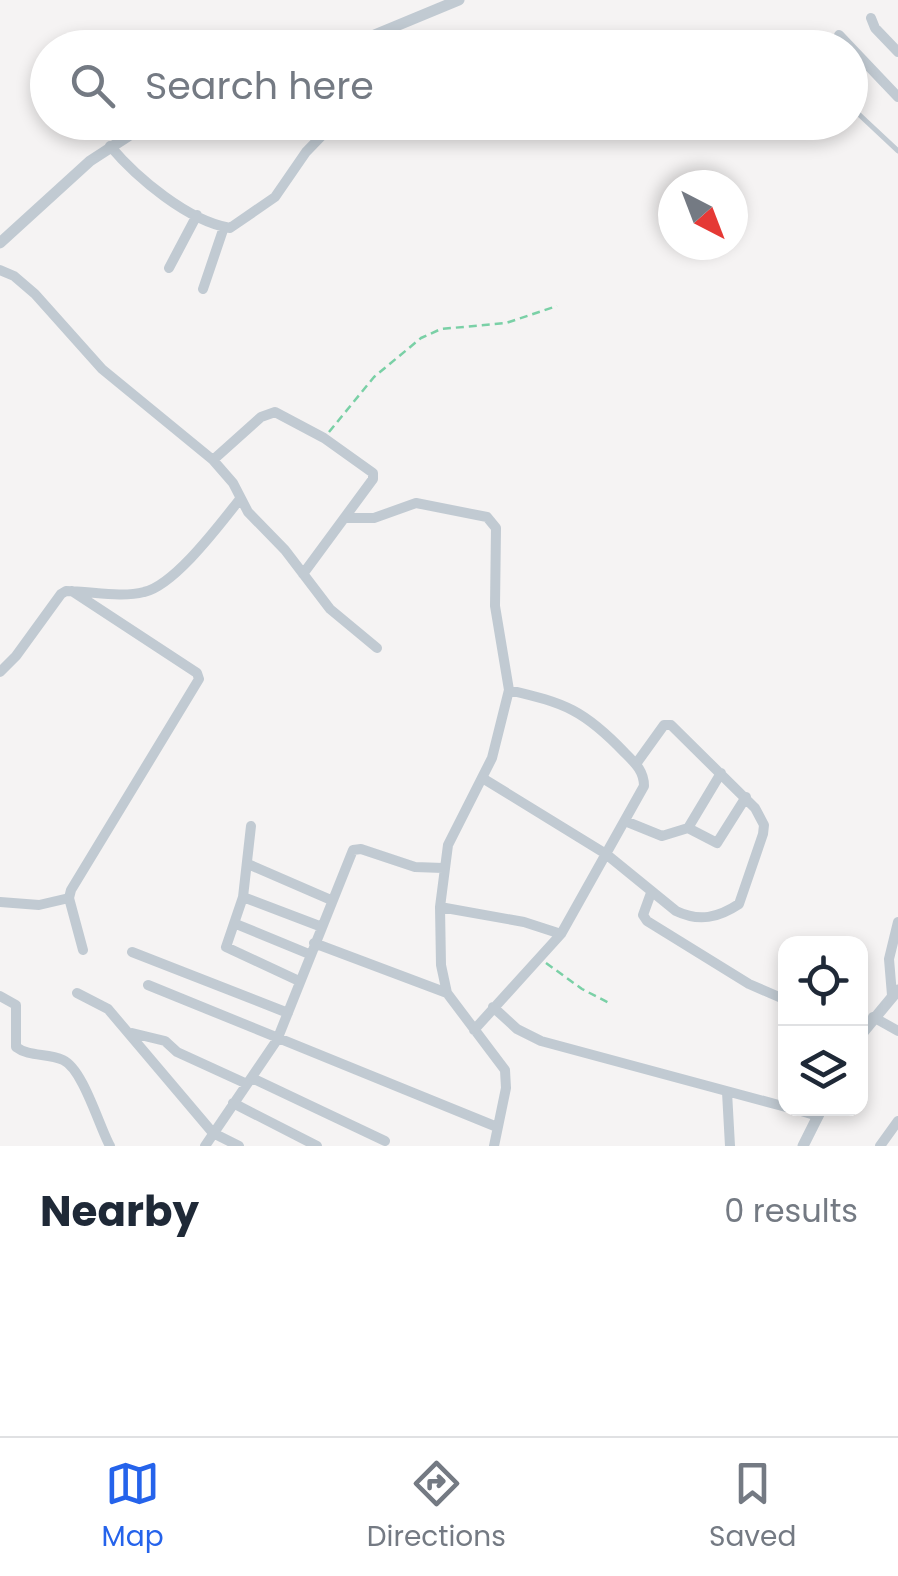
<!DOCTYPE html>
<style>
:root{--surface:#fff;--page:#f6f6f7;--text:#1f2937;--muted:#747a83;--line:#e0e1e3;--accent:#2563eb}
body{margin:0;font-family:Poppins,sans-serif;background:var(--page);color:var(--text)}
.controls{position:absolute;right:30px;bottom:30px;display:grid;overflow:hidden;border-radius:20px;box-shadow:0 5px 15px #0003}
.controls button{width:90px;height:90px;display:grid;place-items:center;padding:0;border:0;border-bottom:2px solid var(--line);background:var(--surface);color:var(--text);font:50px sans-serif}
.compass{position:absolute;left:658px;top:170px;width:90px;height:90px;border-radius:50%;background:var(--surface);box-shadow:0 5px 15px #0003;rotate:138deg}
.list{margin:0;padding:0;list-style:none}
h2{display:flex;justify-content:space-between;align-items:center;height:130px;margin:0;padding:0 40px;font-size:42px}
h2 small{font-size:32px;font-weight:400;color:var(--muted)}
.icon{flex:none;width:55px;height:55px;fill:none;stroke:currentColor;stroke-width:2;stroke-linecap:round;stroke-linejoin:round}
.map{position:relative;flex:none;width:898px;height:1146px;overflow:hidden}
.search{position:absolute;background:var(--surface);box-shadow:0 5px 15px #0003;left:30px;right:30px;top:30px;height:110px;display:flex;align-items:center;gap:25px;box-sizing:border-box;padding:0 35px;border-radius:55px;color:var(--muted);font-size:38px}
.sheet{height:290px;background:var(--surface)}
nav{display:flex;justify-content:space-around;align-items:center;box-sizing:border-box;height:140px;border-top:2px solid var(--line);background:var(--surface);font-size:28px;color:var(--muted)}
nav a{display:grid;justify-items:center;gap:5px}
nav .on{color:var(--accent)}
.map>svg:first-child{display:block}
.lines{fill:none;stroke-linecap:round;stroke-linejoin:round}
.path{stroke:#7ad0a6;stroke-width:2.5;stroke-dasharray:8 5;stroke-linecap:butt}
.service{stroke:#c1cad2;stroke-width:5}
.minor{stroke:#c1cad2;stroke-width:10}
.tertiary{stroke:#c1cad2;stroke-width:11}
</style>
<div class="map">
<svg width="898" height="1146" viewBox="0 0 898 1146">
<rect width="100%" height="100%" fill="#f5f3f3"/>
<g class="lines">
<path class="path" d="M 329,432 L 374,377 L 421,338 L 441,329 L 506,323 L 557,306
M 546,963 L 582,989 L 609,1003"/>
<path class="service" d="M 850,106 L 898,151"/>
<path class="minor" d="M 871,18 L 875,28 L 898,52
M 839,35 L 898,97
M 110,146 C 137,178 188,221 230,228 L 275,197 L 306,152 L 335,122
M 169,268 L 197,215
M 0,270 L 14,276 L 35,294 L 102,369 L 213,460 L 233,483 L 248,512 L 285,550 L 330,609 L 377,648
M 203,289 L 224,227
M 213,460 L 261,417 L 275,412 L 324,438 L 373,473 L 373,479 L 303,574
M 347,518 L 374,518 L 416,503 L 487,517 L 496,528 L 495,606 L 509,690 L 492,758 L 448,845 L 440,907 L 441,965 L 447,993 L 505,1070 L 506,1088 L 494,1146
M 72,591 L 197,673 L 199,679 L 71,890 L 69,898 L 83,950
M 0,672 L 16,656 L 61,594 L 66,591 C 91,591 120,598 144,592 C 175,585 220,524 240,499
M 484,779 L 606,854 L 676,911 C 699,922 718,918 739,904 L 763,834 L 764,825 L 755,808 L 671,725 L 664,725 L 636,764
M 625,821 L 662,836 L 688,828 L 717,843 L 746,797
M 251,826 L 243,897 L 226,947 L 299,981
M 688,828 L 721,773
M 248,864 L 331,900
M 651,893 L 643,915 L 647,921 L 749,984 L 786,1000
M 243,897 L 322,927
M 0,902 L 39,905 L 69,898
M 440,907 L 524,922 L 561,934
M 236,924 L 309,954
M 314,943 L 447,993
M 132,952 L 288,1013
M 148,985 L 497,1127
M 77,993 L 108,1009 L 213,1133 L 239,1146
M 892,995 L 889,959 L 898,922
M 0,996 L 16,1005 L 16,1047 C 29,1057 47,1053 63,1060 C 83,1069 99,1126 110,1146
M 493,1007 L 517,1029 L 541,1041 L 786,1107
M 873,1017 L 898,1031
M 474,1030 L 561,934 L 644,786 C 644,771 635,763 625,753 C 584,710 565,703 509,690
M 132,1033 L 165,1041 L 177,1052 L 247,1084
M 252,1078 L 385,1141
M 727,1092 L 730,1146
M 233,1103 L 317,1146
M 791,1108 L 818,1116
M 205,1146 L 277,1040 L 353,850 L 361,849 L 415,867 L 443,868
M 880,1146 L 898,1121"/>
<path class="tertiary" d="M 343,48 L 459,0
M 0,243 L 90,161 L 150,122
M 860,1036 L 898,990
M 803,1146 L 822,1108"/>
</g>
</svg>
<div class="controls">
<button><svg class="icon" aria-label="locate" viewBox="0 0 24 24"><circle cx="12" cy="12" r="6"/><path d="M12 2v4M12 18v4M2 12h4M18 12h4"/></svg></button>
<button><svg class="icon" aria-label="layers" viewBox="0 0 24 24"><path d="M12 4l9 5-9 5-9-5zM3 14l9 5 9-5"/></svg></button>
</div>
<svg class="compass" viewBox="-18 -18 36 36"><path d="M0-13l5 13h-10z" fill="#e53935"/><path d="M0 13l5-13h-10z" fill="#747a83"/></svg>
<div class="search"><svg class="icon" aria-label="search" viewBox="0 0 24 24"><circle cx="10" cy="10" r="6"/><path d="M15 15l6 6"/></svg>Search here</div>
</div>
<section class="sheet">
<h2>Nearby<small>0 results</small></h2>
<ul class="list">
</ul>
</section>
<nav>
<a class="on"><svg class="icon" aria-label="map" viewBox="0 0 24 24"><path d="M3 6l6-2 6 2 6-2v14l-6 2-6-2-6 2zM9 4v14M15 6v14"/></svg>Map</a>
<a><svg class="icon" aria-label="directions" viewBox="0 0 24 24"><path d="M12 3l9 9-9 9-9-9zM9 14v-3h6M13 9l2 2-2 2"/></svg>Directions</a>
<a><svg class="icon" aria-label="saved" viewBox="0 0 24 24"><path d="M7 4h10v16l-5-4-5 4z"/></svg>Saved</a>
</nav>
